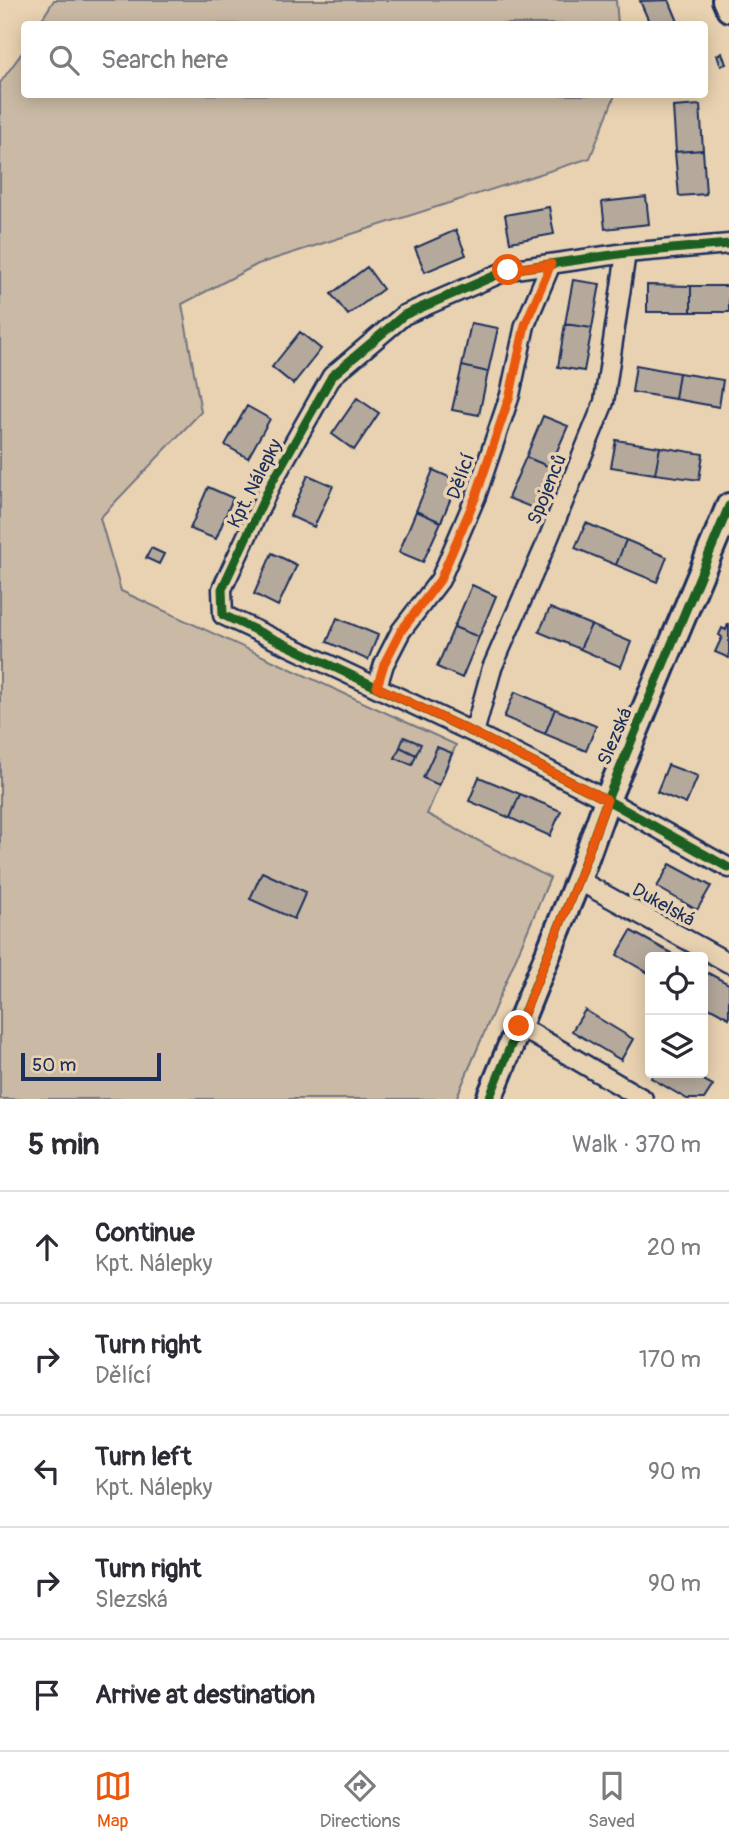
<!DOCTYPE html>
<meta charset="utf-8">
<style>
:root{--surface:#fff;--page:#f7f7f7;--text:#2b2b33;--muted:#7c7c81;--line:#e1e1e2;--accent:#ea580c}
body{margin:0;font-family:Pangolin,sans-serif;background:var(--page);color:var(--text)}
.controls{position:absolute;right:21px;bottom:21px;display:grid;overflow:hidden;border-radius:7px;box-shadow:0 4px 18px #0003}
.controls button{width:63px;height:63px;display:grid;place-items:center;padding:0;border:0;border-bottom:2px solid var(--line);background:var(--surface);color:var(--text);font:35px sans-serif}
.scale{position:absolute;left:21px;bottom:18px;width:140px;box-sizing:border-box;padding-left:7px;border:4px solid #1b2f5e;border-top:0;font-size:19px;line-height:24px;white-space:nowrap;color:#1b2f5e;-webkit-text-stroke:5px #e8d2b1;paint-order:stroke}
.stop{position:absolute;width:21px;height:21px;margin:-16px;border:5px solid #ea580c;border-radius:50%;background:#fff}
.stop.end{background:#ea580c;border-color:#fff;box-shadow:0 2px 7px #0008}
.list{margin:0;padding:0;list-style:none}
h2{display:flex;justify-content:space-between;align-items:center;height:91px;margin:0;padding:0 28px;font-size:30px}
h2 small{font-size:23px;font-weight:400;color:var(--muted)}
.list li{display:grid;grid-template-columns:46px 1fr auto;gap:21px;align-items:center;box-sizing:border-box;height:112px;padding:0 28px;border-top:2px solid var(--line)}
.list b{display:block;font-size:26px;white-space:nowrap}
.list p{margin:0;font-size:23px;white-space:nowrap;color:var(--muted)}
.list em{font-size:23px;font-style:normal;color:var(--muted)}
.icon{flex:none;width:38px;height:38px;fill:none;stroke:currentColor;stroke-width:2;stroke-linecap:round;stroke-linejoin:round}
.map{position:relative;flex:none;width:729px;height:1099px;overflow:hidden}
.search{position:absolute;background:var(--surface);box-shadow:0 4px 18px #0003;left:21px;right:21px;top:21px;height:77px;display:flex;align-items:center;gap:18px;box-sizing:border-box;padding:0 24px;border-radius:7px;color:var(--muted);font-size:26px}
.sheet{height:651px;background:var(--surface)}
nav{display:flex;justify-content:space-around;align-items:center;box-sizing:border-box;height:98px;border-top:2px solid var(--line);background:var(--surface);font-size:19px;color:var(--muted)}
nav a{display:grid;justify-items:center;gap:4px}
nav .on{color:var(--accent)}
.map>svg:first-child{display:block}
.green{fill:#cabaa5;stroke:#727482;stroke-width:2}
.building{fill:#b5a99c;stroke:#1b2f5e;stroke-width:2}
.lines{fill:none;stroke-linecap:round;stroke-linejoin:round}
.street-casing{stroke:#1b2f5e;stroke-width:23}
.secondary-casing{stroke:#1b2f5e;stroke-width:30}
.street{stroke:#e8d2b1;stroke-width:18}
.secondary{stroke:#e8d2b1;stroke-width:24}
.cycleway-casing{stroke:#e8d2b1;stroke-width:13}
.cycleway{stroke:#1b5e20;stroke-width:9}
.route{stroke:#ea580c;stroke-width:9}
.labels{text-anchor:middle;stroke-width:7;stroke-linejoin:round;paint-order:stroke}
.street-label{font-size:19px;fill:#1b2f5e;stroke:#e8d2b1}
</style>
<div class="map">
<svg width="729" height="1099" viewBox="0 0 729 1099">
<rect width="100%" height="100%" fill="#e8d2b1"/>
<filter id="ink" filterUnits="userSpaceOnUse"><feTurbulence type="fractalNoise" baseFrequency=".0143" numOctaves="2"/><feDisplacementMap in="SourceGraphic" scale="14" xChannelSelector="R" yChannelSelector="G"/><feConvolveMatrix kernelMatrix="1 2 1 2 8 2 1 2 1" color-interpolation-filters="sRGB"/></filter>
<g filter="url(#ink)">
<path class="green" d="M 54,0 L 616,0 L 618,24 L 39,24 Z
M 24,50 L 24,94 L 615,95 L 590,158 L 258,264 L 182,304 L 201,412 L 100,518 L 121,591 L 456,745 L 427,814 L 550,878 L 456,1099 L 0,1099 L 0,83 Z"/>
<path class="building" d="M 669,0 L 679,24 L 650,24 L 640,1 Z
M 722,53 L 726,64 L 721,66 L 717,55 Z
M 700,105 L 703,150 L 676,152 L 673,107 Z
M 703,150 L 706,194 L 679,196 L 675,152 Z
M 646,197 L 649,224 L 605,229 L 602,202 Z
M 549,207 L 554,234 L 510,242 L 505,215 Z
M 456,230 L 466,255 L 425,272 L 415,248 Z
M 367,267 L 383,289 L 348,315 L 331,294 Z
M 573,280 L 600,284 L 592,328 L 565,324 Z
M 647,285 L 691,286 L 691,312 L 647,312 Z
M 691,286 L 729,286 L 729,312 L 691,312 Z
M 471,323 L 498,328 L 488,372 L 462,366 Z
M 565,324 L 592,328 L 584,371 L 558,367 Z
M 300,332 L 321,349 L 293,384 L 272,367 Z
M 636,365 L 679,373 L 675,399 L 632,392 Z
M 462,366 L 488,372 L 479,415 L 452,410 Z
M 679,373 L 723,380 L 719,407 L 675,399 Z
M 357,398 L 379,413 L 354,450 L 332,434 Z
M 247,406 L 270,419 L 248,458 L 225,445 Z
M 543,416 L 568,426 L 550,467 L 526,457 Z
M 616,440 L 660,447 L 655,474 L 611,467 Z
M 660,447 L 703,454 L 699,480 L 655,474 Z
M 526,457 L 550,467 L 533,508 L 508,498 Z
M 433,470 L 458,481 L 441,522 L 416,511 Z
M 308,475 L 333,486 L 314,527 L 290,516 Z
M 208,487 L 233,498 L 216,539 L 190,529 Z
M 416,511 L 441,522 L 423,562 L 399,552 Z
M 586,523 L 626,540 L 616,565 L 575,548 Z
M 626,540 L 667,557 L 657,582 L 616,565 Z
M 151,548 L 164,554 L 159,564 L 146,558 Z
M 272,553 L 297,565 L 278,606 L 254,594 Z
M 472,585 L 496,596 L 479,637 L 454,627 Z
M 550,608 L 591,625 L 580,649 L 539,632 Z
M 337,618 L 378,635 L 368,660 L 327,642 Z
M 728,624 L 729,625 L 729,658 L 715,652 L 722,637 L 719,635 L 722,628 L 726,630 Z
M 591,625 L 631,642 L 621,667 L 580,649 Z
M 454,627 L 479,637 L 462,678 L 437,667 Z
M 515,692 L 555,709 L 545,734 L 504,717 Z
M 555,709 L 596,726 L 586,751 L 545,734 Z
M 404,737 L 421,744 L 416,755 L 400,747 Z
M 400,747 L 416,755 L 412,765 L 395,758 Z
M 437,747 L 452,753 L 439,785 L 423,778 Z
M 668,765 L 698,776 L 686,804 L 657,792 Z
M 479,777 L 520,794 L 510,818 L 469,801 Z
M 520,794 L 561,811 L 550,836 L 510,818 Z
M 670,864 L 711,886 L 697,910 L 657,887 Z
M 262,872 L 306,892 L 294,919 L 250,899 Z
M 631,931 L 671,953 L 669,957 L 650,957 L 650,974 L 617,955 Z
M 708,973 L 729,984 L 729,1018 L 703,1004 L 703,982 Z
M 585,1010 L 633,1039 L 621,1060 L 572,1031 Z
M 654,1073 L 691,1073 L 713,1085 L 704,1099 L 687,1099 L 651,1078 Z"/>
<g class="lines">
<defs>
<path id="street" d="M 729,244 L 626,253 L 508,270 L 404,315 L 332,376 L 272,482 L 222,589 L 223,615 L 474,733 L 607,800 L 729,868
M 377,687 L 384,664 L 401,631 L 440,580 L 476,496 L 510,395 L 525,325 L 551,264
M 474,733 L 492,668 L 547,542 L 604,402 L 626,253
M 578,880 L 729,963
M 519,1026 L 643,1099"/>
<path id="secondary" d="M 725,0 L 729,9
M 489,1099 L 578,880 L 607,800 L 729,506"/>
</defs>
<use href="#street" class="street-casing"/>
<use href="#secondary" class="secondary-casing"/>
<use href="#street" class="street"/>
<use href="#secondary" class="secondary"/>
<defs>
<path id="cycleway" d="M 729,244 L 626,253 L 508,270 L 404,315 L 332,376 L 272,482 L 222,589 L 223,615 L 474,733 L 607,800 L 729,868
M 489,1099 L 578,880 L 607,800 L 729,506"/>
</defs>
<use href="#cycleway" class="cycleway-casing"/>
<use href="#cycleway" class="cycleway"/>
</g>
</g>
<g class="lines" filter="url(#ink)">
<path class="route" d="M 508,270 L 551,264 L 525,325 L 510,395 L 476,496 L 440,580 L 401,631 L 384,664 L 377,687 L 474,733 L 607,800 L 578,880 L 519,1026"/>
</g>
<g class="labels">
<g class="street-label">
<text transform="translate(460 476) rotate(-70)" y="7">Dělící</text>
<text transform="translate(254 483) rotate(-63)" y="7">Kpt. Nálepky</text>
<text transform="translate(546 489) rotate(-68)" y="7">Spojenců</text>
<text transform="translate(614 736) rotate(-67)" y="7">Slezská</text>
<text transform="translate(664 904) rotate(29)" y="7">Dukelská</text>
</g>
</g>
</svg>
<div class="controls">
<button><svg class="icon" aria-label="locate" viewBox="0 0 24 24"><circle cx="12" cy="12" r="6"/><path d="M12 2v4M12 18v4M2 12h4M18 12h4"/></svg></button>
<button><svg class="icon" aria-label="layers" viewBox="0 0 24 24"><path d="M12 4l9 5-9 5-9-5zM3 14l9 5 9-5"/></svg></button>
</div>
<div class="scale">50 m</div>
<div class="stop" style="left:508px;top:270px"></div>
<div class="stop end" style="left:519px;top:1026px"></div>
<div class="search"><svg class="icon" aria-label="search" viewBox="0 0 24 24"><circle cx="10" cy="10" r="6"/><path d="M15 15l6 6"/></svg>Search here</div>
</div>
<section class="sheet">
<h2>5 min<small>Walk · 370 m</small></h2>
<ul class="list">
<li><svg class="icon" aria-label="ahead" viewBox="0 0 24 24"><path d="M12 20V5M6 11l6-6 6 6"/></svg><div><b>Continue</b><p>Kpt. Nálepky</p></div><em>20 m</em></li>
<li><svg class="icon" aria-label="right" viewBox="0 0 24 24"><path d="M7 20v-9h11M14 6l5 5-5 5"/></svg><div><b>Turn right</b><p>Dělící</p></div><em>170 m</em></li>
<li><svg class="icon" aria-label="left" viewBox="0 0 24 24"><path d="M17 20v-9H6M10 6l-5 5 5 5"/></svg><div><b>Turn left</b><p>Kpt. Nálepky</p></div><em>90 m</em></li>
<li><svg class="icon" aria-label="right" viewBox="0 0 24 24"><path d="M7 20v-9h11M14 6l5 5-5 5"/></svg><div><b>Turn right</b><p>Slezská</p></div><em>90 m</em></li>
<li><svg class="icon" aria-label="arrive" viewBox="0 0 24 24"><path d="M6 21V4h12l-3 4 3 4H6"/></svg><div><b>Arrive at destination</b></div></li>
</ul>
</section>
<nav>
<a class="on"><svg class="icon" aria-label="map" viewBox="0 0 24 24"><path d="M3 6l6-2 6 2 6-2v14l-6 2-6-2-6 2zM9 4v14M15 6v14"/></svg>Map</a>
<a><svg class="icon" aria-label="directions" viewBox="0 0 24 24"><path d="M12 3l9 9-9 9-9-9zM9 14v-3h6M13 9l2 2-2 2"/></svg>Directions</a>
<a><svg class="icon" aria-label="saved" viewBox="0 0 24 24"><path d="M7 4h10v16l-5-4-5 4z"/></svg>Saved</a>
</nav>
